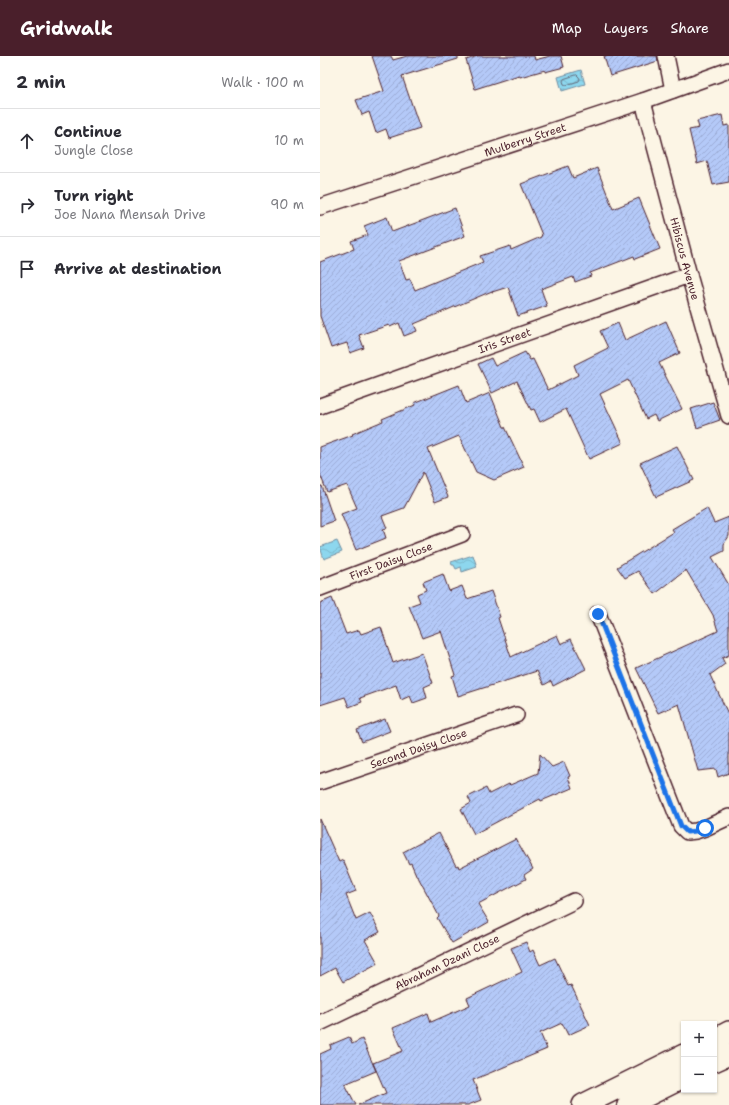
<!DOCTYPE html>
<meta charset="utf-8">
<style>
:root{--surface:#fff;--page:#f2f2f3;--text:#2b2b33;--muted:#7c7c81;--line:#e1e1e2;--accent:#4a1f2b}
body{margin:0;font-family:"Shantell Sans",sans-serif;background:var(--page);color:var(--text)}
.controls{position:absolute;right:12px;bottom:12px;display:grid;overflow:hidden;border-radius:0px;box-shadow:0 1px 3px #0004}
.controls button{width:36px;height:36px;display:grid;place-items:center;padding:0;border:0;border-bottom:1px solid var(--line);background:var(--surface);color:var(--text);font:20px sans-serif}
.stop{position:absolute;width:12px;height:12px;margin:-9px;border:3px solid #1a73e8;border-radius:50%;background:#fff}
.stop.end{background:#1a73e8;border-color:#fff;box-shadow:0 1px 4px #0008}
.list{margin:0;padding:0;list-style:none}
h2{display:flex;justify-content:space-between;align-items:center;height:52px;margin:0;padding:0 16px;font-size:17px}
h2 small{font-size:13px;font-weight:400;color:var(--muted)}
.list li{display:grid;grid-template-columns:26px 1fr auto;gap:12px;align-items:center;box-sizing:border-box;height:64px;padding:0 16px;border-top:1px solid var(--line)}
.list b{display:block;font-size:15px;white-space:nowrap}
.list p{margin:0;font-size:13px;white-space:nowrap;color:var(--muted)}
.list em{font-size:13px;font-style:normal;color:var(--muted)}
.icon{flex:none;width:22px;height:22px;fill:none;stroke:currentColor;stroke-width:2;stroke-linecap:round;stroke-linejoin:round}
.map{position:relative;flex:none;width:409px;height:1049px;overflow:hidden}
header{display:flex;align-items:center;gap:24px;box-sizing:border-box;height:56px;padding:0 20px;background:var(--accent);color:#fff}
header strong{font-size:19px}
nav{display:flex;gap:22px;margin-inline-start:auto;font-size:14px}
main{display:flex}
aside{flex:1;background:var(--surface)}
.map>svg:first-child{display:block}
.water{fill:url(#water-waves);stroke:#728da0}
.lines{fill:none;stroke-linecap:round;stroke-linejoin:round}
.shore{stroke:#656979;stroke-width:1}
.building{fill:url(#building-hatch);stroke:#4a1f2b}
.street-casing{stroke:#4a1f2b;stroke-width:18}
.secondary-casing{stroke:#4a1f2b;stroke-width:24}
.street{stroke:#fcf5e5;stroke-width:15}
.secondary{stroke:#fcf5e5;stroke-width:21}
.route{stroke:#1a73e8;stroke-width:5}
.labels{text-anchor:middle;stroke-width:3.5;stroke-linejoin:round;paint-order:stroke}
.street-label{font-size:11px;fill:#4a1f2b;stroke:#fcf5e5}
</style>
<header>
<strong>Gridwalk</strong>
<nav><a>Map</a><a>Layers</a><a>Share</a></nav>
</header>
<main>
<aside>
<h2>2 min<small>Walk · 100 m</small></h2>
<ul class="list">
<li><svg class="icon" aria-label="ahead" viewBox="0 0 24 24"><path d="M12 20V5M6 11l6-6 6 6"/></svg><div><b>Continue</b><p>Jungle Close</p></div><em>10 m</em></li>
<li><svg class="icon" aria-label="right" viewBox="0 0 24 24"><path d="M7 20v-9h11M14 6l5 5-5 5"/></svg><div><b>Turn right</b><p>Joe Nana Mensah Drive</p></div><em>90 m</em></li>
<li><svg class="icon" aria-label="arrive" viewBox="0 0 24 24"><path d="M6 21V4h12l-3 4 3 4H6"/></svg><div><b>Arrive at destination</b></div></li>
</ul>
</aside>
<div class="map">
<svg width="409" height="1049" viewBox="0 0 409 1049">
<defs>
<pattern id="water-waves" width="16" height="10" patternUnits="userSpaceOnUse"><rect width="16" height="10" fill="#8dd7ee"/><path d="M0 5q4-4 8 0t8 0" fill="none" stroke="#7bb8cc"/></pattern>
<pattern id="building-hatch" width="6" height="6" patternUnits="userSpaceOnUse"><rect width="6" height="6" fill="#b4c9f8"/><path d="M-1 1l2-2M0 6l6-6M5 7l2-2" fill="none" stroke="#9cacd5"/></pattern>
</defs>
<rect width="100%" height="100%" fill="#fcf5e5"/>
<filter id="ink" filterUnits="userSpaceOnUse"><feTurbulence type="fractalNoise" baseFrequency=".025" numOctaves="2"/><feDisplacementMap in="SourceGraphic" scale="8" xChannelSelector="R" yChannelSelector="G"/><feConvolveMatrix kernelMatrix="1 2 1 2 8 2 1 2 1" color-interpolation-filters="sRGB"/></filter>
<g filter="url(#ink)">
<path class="water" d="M 261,14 L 265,28 L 242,35 L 238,21 Z
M 17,485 L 22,496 L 4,503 L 0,491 Z
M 153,499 L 157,511 L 142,516 L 141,511 L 136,513 L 134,509 L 132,509 L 131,506 Z"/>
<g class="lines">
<path class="shore" d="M 257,19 L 259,21 L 260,23 L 259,25 L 246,29 L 244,28 L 243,25 L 244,23 Z"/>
</g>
<path class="building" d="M 52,0 L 71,0 L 73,4 L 87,0 L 138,0 L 138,3 L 82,20 L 100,72 L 69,82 L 66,73 L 56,77 L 49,56 L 42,59 L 36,44 L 64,35 Z
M 158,0 L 214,0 L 215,4 L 230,0 L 241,0 L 244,11 L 225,16 L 225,14 L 200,21 L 199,19 L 155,33 L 146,4 Z
M 284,0 L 337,0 L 338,5 L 290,20 Z
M 402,59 L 404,70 L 409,69 L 409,126 L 393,129 L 387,105 L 377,108 L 369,74 L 379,72 L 377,65 Z
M 248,110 L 253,122 L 277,112 L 293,153 L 319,142 L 340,193 L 315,203 L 314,200 L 270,217 L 271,220 L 255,226 L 253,221 L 221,233 L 227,250 L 198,260 L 188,231 L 172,236 L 172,235 L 94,268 L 97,275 L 84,280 L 79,267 L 70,271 L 69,269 L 39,279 L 44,292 L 30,297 L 27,287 L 11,292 L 0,260 L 0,206 L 34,193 L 31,185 L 48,179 L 44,170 L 67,161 L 72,176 L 135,152 L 145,180 L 79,205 L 86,224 L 90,223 L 95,234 L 163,206 L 160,200 L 190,190 L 191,194 L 221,181 L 221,180 L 222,179 L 201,128 Z
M 346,265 L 360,297 L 339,307 L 362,353 L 337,365 L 334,359 L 326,363 L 308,324 L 280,338 L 303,387 L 269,403 L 246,353 L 220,366 L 214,353 L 211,354 L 197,325 L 172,337 L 158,308 L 171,302 L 175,310 L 205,296 L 210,304 L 213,303 L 228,334 L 258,319 L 254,309 L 288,292 L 280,275 L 298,267 L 305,284 Z
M 139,329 L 146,347 L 170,337 L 184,371 L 185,371 L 204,411 L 174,424 L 156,416 L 139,380 L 108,393 L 128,441 L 115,446 L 103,416 L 84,452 L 62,460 L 67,472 L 63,473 L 66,482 L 36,494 L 21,458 L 37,452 L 27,429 L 7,436 L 0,418 L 0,391 L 33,379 L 32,378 L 63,365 L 62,363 L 95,349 L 94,347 Z
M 393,346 L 400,364 L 377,372 L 371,353 Z
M 357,390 L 374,424 L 336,441 L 320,407 Z
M 0,430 L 2,430 L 14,465 L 0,470 Z
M 387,452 L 394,467 L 409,461 L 409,480 L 404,488 L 404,495 L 392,501 L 409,529 L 409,599 L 402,602 L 405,608 L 390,619 L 409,660 L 409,717 L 398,721 L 396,713 L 378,715 L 359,648 L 338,657 L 316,612 L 398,575 L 393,559 L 366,514 L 335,538 L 318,515 L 305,522 L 297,511 L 354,476 L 352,473 Z
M 123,518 L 129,535 L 142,530 L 147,543 L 171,535 L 180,561 L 178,562 L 191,601 L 237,579 L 241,588 L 251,583 L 266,613 L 233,630 L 231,625 L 224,629 L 217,615 L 138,640 L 132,620 L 135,619 L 121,575 L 102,582 L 89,550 L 100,546 L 97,538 L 106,534 L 103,526 Z
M 12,542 L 26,578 L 39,574 L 41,578 L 61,571 L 73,607 L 102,597 L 113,627 L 104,631 L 107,642 L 93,647 L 90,640 L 81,644 L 76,629 L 40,642 L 42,646 L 29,651 L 25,641 L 0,649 L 0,547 Z
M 65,663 L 70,675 L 42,686 L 37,674 Z
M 220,698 L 232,711 L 244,706 L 250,720 L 248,721 L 252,732 L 221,745 L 220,743 L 154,778 L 141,753 L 151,747 L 148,741 L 166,732 L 169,738 L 189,728 L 190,729 L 218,717 Z
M 0,763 L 19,806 L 23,804 L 36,835 L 26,839 L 36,864 L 50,857 L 60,876 L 45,884 L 58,907 L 23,926 L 15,912 L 0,920 Z
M 119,777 L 136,810 L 138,809 L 139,812 L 196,783 L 213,813 L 204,819 L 206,823 L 158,848 L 169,866 L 132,887 L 117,862 L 119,860 L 98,821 L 97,821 L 91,807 L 89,808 L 83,796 Z
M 206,886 L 210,896 L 213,894 L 220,909 L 235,902 L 248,930 L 251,929 L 270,969 L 248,979 L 242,967 L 220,977 L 227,993 L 153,1024 L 161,1044 L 148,1049 L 38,1049 L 66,1037 L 53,1007 L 83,995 L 73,972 L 108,957 L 111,966 L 150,949 L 147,942 L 202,916 L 191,892 Z
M 29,981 L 32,988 L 42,983 L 56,1015 L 25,1028 L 36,1049 L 0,1049 L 0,998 L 11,993 L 10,989 Z"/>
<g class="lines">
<defs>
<g id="street">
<path d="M 346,0 L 353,34"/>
<path id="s1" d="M 323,45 L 369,219 L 409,360"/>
<path id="s2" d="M 0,151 L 323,45 L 409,14"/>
<path id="s3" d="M 0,350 L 369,219"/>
<path id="s4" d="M 0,532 L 142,478"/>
<path d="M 278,558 L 361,770 L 367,776 L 376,775 L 385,772 L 409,761"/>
<path id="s5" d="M 0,726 L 196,659"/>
<path id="s6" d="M 0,967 L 254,845"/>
</g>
<path id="secondary" d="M 394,984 L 409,976
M 394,1005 L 409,998
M 263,1049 L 364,999
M 308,1049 L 364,1021"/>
</defs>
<use href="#street" class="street-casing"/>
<use href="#secondary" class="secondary-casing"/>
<use href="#street" class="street"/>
<use href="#secondary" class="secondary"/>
</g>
</g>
<g class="lines" filter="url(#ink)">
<path class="route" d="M 278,558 L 361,770 L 367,776 L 376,775 L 385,772"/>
</g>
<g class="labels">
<g class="street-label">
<text dy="4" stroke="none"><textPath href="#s2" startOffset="216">Mulberry Street</textPath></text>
<text dy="4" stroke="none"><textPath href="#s1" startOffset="163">Hibiscus Avenue</textPath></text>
<text dy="4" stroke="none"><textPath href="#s3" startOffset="196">Iris Street</textPath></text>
<text dy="4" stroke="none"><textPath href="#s4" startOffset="76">First Daisy Close</textPath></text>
<text dy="4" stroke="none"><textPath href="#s5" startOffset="104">Second Daisy Close</textPath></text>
<text dy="4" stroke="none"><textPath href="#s6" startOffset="141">Abraham Dzani Close</textPath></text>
</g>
</g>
</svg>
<div class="controls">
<button>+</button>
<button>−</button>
</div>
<div class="stop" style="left:385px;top:772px"></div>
<div class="stop end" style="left:278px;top:558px"></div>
</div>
</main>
